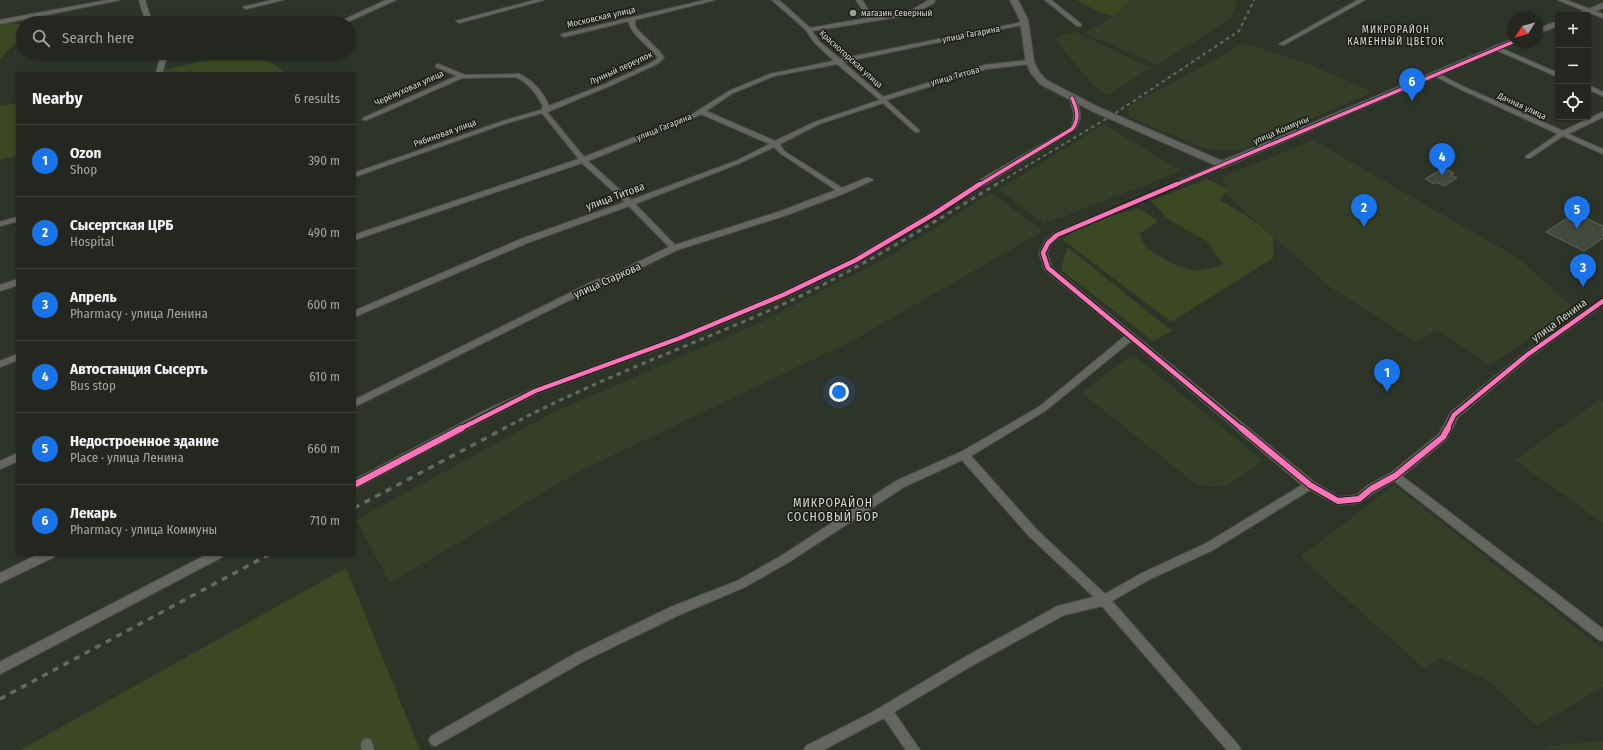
<!DOCTYPE html>
<meta charset="utf-8">
<style>
:root{--surface:#23271f;--page:#2f332c;--text:#f1f3f6;--muted:#a3a5a4;--line:#40443d;--accent:#1a73e8}
body{margin:0;font-family:"Fira Sans Condensed",sans-serif;background:var(--page);color:var(--text)}
.controls{position:absolute;right:12px;top:12px;display:grid;overflow:hidden;border-radius:4px;box-shadow:0 1px 3px #0004}
.controls button{width:36px;height:36px;display:grid;place-items:center;padding:0;border:0;border-bottom:1px solid var(--line);background:var(--surface);color:var(--text);font:20px sans-serif}
.compass{position:absolute;left:1507px;top:12px;width:36px;height:36px;border-radius:50%;background:var(--surface);box-shadow:0 1px 3px #0004;rotate:233deg}
.you{position:absolute;left:839px;top:392px;width:14px;height:14px;margin:-10px;border:3px solid #fff;border-radius:50%;background:#1a73e8;box-shadow:0 0 0 6px #1a73e833}
.badge{display:grid;place-items:center;width:26px;height:26px;border-radius:50%;background:var(--accent);color:#fff;font-size:13px;font-weight:700}
.pin{position:absolute;translate:-50% -33px;filter:drop-shadow(0 1px 2px #0008)}
.pin::after{content:'';position:absolute;top:21px;width:14px;height:12px;background:inherit;clip-path:polygon(0 0,100% 0,50% 100%)}
.list{margin:0;padding:0;list-style:none}
h2{display:flex;justify-content:space-between;align-items:center;height:52px;margin:0;padding:0 16px;font-size:17px}
h2 small{font-size:13px;font-weight:400;color:var(--muted)}
.list li{display:grid;grid-template-columns:26px 1fr auto;gap:12px;align-items:center;box-sizing:border-box;height:72px;padding:0 16px;border-top:1px solid var(--line)}
.list b{display:block;font-size:15px;white-space:nowrap}
.list p{margin:0;font-size:13px;white-space:nowrap;color:var(--muted)}
.list em{font-size:13px;font-style:normal;color:var(--muted)}
.icon{flex:none;width:22px;height:22px;fill:none;stroke:currentColor;stroke-width:2;stroke-linecap:round;stroke-linejoin:round}
.map{position:relative;flex:none;width:1603px;height:750px;overflow:hidden}
.search{position:absolute;background:var(--surface);box-shadow:0 1px 3px #0004;left:16px;top:16px;width:340px;height:44px;display:flex;align-items:center;gap:10px;box-sizing:border-box;padding:0 14px;border-radius:22px;color:var(--muted);font-size:15px}
.panel{position:absolute;background:var(--surface);box-shadow:0 1px 3px #0004;left:16px;top:72px;width:340px;height:484px;border-radius:4px}
.map>svg:first-child{display:block}
.built{fill:#353e26}
.green{fill:#3b4823}
.building{fill:#43493a;stroke:#60645a}
.lines{fill:none;stroke-linecap:round;stroke-linejoin:round}
.street-casing{stroke:#4d5148;stroke-width:2}
.secondary-casing{stroke:#4d5148;stroke-width:2}
.street{fill:#646760;fill-rule:evenodd}
.secondary{fill:#636460;fill-rule:evenodd}
.rail-far2{stroke:#676a63;stroke-width:2;stroke-dasharray:3.5 3.5;stroke-linecap:butt}
.rail-far1{stroke:#676a63;stroke-width:3;stroke-dasharray:4.5 4.5;stroke-linecap:butt}
.rail{stroke:#676a63;stroke-width:3.5;stroke-dasharray:6 6;stroke-linecap:butt}
.cycleway-far2-casing{stroke:#1a1d15;stroke-width:5}
.cycleway-far1-casing{stroke:#1a1d15;stroke-width:7}
.cycleway-casing{stroke:#1a1d15;stroke-width:8}
.cycleway-far2{stroke:#fb73b8;stroke-width:3.5}
.cycleway-far1{stroke:#fb73b8;stroke-width:4.5}
.cycleway{stroke:#fb73b8;stroke-width:6}
.poi-dot{fill:#9ca196;stroke:#1a1d15;stroke-width:1.5}
.labels{text-anchor:middle;stroke-width:3;stroke-linejoin:round;paint-order:stroke}
.far-poi-label{font-size:9px;fill:#d7dcd0;stroke:#1a1d15;text-anchor:start}
.far-street-label{font-size:9px;fill:#d7dcd0;stroke:#1a1d15}
.far-neighbourhood-label{font-size:10px;letter-spacing:1px;fill:#d7dcd0;stroke:#1a1d15}
.street-label{font-size:11px;fill:#d7dcd0;stroke:#1a1d15}
.neighbourhood-label{font-size:12px;letter-spacing:1px;fill:#d7dcd0;stroke:#1a1d15}
</style>
<div class="map">
<svg width="1603" height="750" viewBox="0 0 1603 750">
<rect width="100%" height="100%" fill="#2f3429"/>
<path class="built" d="M 1131,0 L 1238,0 L 1230,19 L 1157,65 L 1085,33 L 1109,19 Z
M 1075,32 L 1151,68 L 1107,95 L 1094,87 L 1055,39 L 1064,34 Z
M 1244,43 L 1311,65 L 1373,92 L 1239,151 L 1207,149 L 1129,117 L 1128,107 Z
M 1104,124 L 1181,171 L 1044,224 L 999,189 Z
M 1313,140 L 1518,258 L 1574,308 L 1490,366 L 1439,331 L 1415,341 L 1330,287 L 1228,196 L 1222,177 Z
M 991,193 L 1043,231 L 852,341 L 578,472 L 390,583 L 356,520 L 554,412 L 759,323 L 885,259 Z
M 1132,354 L 1263,461 L 1225,487 L 1197,485 L 1082,393 Z
M 1599,400 L 1603,402 L 1603,523 L 1515,460 Z
M 1394,485 L 1603,649 L 1603,687 L 1537,726 L 1489,681 L 1440,658 L 1425,669 L 1300,557 Z
M 1603,741 L 1603,750 L 1549,750 L 1546,746 Z"/>
<path class="green" d="M 1077,0 L 1131,0 L 1114,16 L 1100,13 Z
M 9,22 L 23,25 L 23,37 L 6,52 L 0,60 L 0,24 Z
M 238,53 L 256,53 L 284,71 L 279,74 L 147,74 Z
M 18,103 L 18,155 L 0,160 L 0,106 Z
M 1207,179 L 1228,189 L 1220,200 L 1251,219 L 1273,236 L 1273,258 L 1171,322 L 1062,239 L 1094,221 L 1139,208 L 1158,221 L 1139,234 L 1146,248 L 1177,266 L 1197,271 L 1224,265 L 1208,242 L 1169,220 L 1151,201 Z
M 1067,247 L 1172,331 L 1153,341 L 1061,270 Z
M 346,568 L 420,750 L 20,750 Z"/>
<path class="building" d="M 1444,168 L 1454,173 L 1451,175 L 1457,178 L 1444,186 L 1437,182 L 1434,184 L 1425,179 Z
M 1575,213 L 1603,226 L 1603,238 L 1584,251 L 1546,232 Z"/>
<g class="lines">
<defs>
<path id="street" d="M 108,0 L 120,0 L 0,24 L 0,20 Z
M 139,0 L 145,0 L 150,16 L 155,23 L 149,23 L 144,16 Z
M 272,0 L 283,0 L 246,9 L 243,7 Z
M 386,0 L 396,0 L 345,23 L 337,23 Z
M 535,0 L 544,0 L 459,23 L 456,21 Z
M 705,0 L 715,0 L 635,20 L 635,25 L 637,29 L 660,52 L 664,58 L 657,64 L 607,87 L 547,112 L 584,157 L 691,115 L 729,91 L 770,74 L 834,61 L 814,42 L 805,29 L 772,0 L 780,1 L 810,28 L 868,18 L 856,0 L 862,0 L 873,18 L 912,10 L 929,0 L 935,0 L 934,3 L 916,12 L 898,17 L 812,31 L 820,42 L 840,59 L 1023,22 L 1026,24 L 843,62 L 883,97 L 985,65 L 1030,60 L 1033,62 L 1030,64 L 986,69 L 886,100 L 919,130 L 919,132 L 915,132 L 883,103 L 819,124 L 780,144 L 784,151 L 842,188 L 866,178 L 869,178 L 873,180 L 845,193 L 787,215 L 677,250 L 624,276 L 602,284 L 354,407 L 354,400 L 596,280 L 618,272 L 669,247 L 629,206 L 527,243 L 354,317 L 354,311 L 521,239 L 625,202 L 582,163 L 354,240 L 354,235 L 579,159 L 542,113 L 507,123 L 354,177 L 354,173 L 503,121 L 541,110 L 543,106 C 536,93 529,83 516,77 L 462,78 L 367,120 L 363,120 L 363,118 L 457,76 L 436,67 L 436,65 L 438,64 L 465,75 L 519,74 C 534,81 543,92 549,106 L 603,85 L 653,62 L 658,58 C 651,47 629,34 629,21 L 564,37 L 561,35 L 562,34 ZM 837,64 L 880,100 L 815,122 L 775,141 L 706,111 L 733,93 L 774,76 ZM 701,114 L 770,144 L 736,161 L 631,200 L 588,161 L 695,117 ZM 774,147 L 780,153 L 836,190 L 781,211 L 675,245 L 635,204 L 740,163 Z
M 1045,0 L 1051,0 L 1081,24 L 1081,26 L 1077,26 Z
M 1358,0 L 1365,0 L 1284,45 L 1279,44 Z
M 1558,0 L 1566,0 L 1603,14 L 1603,18 Z
M 1496,46 L 1558,73 L 1558,77 L 1494,49 L 1493,48 Z
M 161,53 L 167,53 L 167,56 L 162,74 L 156,74 Z
M 1433,73 L 1437,73 L 1462,86 L 1563,131 L 1603,112 L 1603,117 L 1568,134 L 1603,149 L 1603,154 L 1563,136 L 1530,158 L 1526,158 L 1526,156 L 1558,134 L 1458,88 L 1433,75 Z
M 1588,85 L 1603,92 L 1603,96 L 1588,89 Z
M 1072,96 L 1075,98 C 1081,110 1083,120 1074,130 L 859,262 L 786,297 L 683,340 L 538,393 L 494,415 L 354,489 L 354,480 L 488,409 L 532,389 L 677,336 L 780,293 L 853,258 L 931,212 L 988,175 L 1070,128 C 1077,118 1073,108 1069,98 Z
M 1222,163 L 1226,165 L 1224,166 L 1060,237 L 1051,244 L 1047,253 L 1052,267 L 1314,482 L 1339,497 L 1357,495 L 1367,486 L 1391,473 L 1439,434 L 1451,412 L 1524,353 L 1603,298 L 1603,305 L 1530,357 L 1458,417 L 1446,440 L 1402,476 L 1603,629 L 1603,641 L 1599,640 L 1394,481 L 1375,492 L 1359,503 L 1338,505 L 1310,490 L 1213,550 L 1150,579 L 1112,601 L 1239,746 L 1241,750 L 1227,750 L 1102,606 L 1064,615 L 973,665 L 894,712 L 920,750 L 906,750 L 884,718 L 823,750 L 804,750 L 806,746 L 871,713 L 965,657 L 1058,606 L 1094,597 L 1029,536 L 962,460 L 904,487 L 789,562 L 745,587 L 679,615 L 584,661 L 439,744 L 435,746 L 431,744 L 429,740 L 431,736 L 576,653 L 671,607 L 737,581 L 781,556 L 896,481 L 961,452 L 1039,407 L 1125,336 L 1045,270 L 1039,253 L 1045,241 L 1054,233 ZM 1131,341 L 1302,485 L 1205,544 L 1142,573 L 1105,594 L 1037,530 L 971,456 L 1045,411 Z
M 18,217 L 18,221 L 0,226 L 0,222 Z
M 18,279 L 18,285 L 0,291 L 0,285 Z
M 18,354 L 18,360 L 0,367 L 0,361 Z
M 18,453 L 18,461 L 0,469 L 0,461 Z
M 39,554 L 55,554 L 54,557 L 0,583 L 0,573 Z
M 208,554 L 223,554 L 222,557 L 0,674 L 0,662 Z
M 367,738 L 371,740 L 374,750 L 362,750 L 361,744 L 363,740 Z"/>
<path id="secondary" d="M 1010,0 L 1018,0 L 1028,20 L 1034,62 L 1039,72 L 1046,80 L 1098,107 L 1222,161 L 1510,40 L 1513,39 L 1513,42 L 1517,42 L 1222,168 L 1092,111 L 1040,84 L 1031,73 L 1026,62 L 1020,20 Z
M 1603,3 L 1603,8 L 1586,15 L 1575,15 Z
M 1558,21 L 1558,26 L 1537,34 L 1537,29 Z"/>
</defs>
<use href="#street" class="street-casing"/>
<use href="#secondary" class="secondary-casing"/>
<use href="#street" class="street"/>
<use href="#secondary" class="secondary"/>
<path class="rail-far2" d="M 995,185 L 1111,116 L 1239,31 L 1254,0"/>
<path class="rail-far1" d="M 503,429 C 588,383 679,350 768,311 C 848,276 922,229 997,184"/>
<path class="rail" d="M 354,508 L 505,428
M 0,699 L 270,554"/>
<defs>
<path id="cycleway-far2" d="M 979,185 L 1072,129 C 1080,119 1077,109 1072,98
M 1175,185 L 1513,42"/>
<path id="cycleway-far1" d="M 1177,184 L 1057,235 L 1048,243 L 1043,253 L 1048,268 L 1242,429
M 460,429 L 535,391 L 680,338 L 783,295 L 856,260 L 934,214 L 980,184
M 1447,429 L 1454,415 L 1527,355 L 1603,301"/>
<path id="cycleway" d="M 1241,428 L 1310,485 L 1338,501 L 1359,499 L 1371,489 L 1395,476 L 1443,437 L 1448,428
M 354,485 L 462,428"/>
</defs>
<use href="#cycleway-far2" class="cycleway-far2-casing"/>
<use href="#cycleway-far1" class="cycleway-far1-casing"/>
<use href="#cycleway" class="cycleway-casing"/>
<use href="#cycleway-far2" class="cycleway-far2"/>
<use href="#cycleway-far1" class="cycleway-far1"/>
<use href="#cycleway" class="cycleway"/>
</g>
<circle class="poi-dot" cx="853" cy="13" r="4"/>
<g class="labels">
<g class="far-poi-label">
<text x="861" y="16">магазин Северный</text>
</g>
<g class="far-street-label">
<text transform="translate(601 17) rotate(-13)" y="3">Московская улица</text>
<text transform="translate(971 34) rotate(-11)" y="3">улица Гагарина</text>
<text transform="translate(851 59) rotate(42)" y="3">Красногорская улица</text>
<text transform="translate(621 68) rotate(-25)" y="3">Лунный переулок</text>
<text transform="translate(955 76) rotate(-16)" y="3">улица Титова</text>
<text transform="translate(409 88) rotate(-24)" y="3">Черёмуховая улица</text>
<text transform="translate(1522 106) rotate(25)" y="3">Дачная улица</text>
<text transform="translate(664 127) rotate(-22)" y="3">улица Гагарина</text>
<text transform="translate(1281 130) rotate(-23)" y="3">улица Коммуны</text>
<text transform="translate(445 133) rotate(-20)" y="3">Рябиновая улица</text>
</g>
<g class="far-neighbourhood-label">
<text x="1396" y="33">МИКРОРАЙОН<tspan x="1396" dy="12">КАМЕННЫЙ ЦВЕТОК</tspan></text>
</g>
<g class="street-label">
<text transform="translate(615 196) rotate(-20)" y="4">улица Титова</text>
<text transform="translate(607 280) rotate(-24)" y="4">улица Старкова</text>
<text transform="translate(1559 320) rotate(-36)" y="4">улица Ленина</text>
</g>
<g class="neighbourhood-label">
<text x="833" y="507">МИКРОРАЙОН<tspan x="833" dy="14">СОСНОВЫЙ БОР</tspan></text>
</g>
</g>
</svg>
<div class="controls">
<button>+</button>
<button>−</button>
<button><svg class="icon" aria-label="locate" viewBox="0 0 24 24"><circle cx="12" cy="12" r="6"/><path d="M12 2v4M12 18v4M2 12h4M18 12h4"/></svg></button>
</div>
<svg class="compass" viewBox="-18 -18 36 36"><path d="M0-13l5 13h-10z" fill="#e53935"/><path d="M0 13l5-13h-10z" fill="#a3a5a4"/></svg>
<div class="you"></div>
<div class="pin badge" style="left:1387px;top:392px">1</div>
<div class="pin badge" style="left:1364px;top:227px">2</div>
<div class="pin badge" style="left:1583px;top:287px">3</div>
<div class="pin badge" style="left:1442px;top:176px">4</div>
<div class="pin badge" style="left:1577px;top:229px">5</div>
<div class="pin badge" style="left:1412px;top:101px">6</div>
<div class="search"><svg class="icon" aria-label="search" viewBox="0 0 24 24"><circle cx="10" cy="10" r="6"/><path d="M15 15l6 6"/></svg>Search here</div>
<section class="panel">
<h2>Nearby<small>6 results</small></h2>
<ul class="list">
<li><span class="badge">1</span><div><b>Ozon</b><p>Shop</p></div><em>390 m</em></li>
<li><span class="badge">2</span><div><b>Сысертская ЦРБ</b><p>Hospital</p></div><em>490 m</em></li>
<li><span class="badge">3</span><div><b>Апрель</b><p>Pharmacy · улица Ленина</p></div><em>600 m</em></li>
<li><span class="badge">4</span><div><b>Автостанция Сысерть</b><p>Bus stop</p></div><em>610 m</em></li>
<li><span class="badge">5</span><div><b>Недостроенное здание</b><p>Place · улица Ленина</p></div><em>660 m</em></li>
<li><span class="badge">6</span><div><b>Лекарь</b><p>Pharmacy · улица Коммуны</p></div><em>710 m</em></li>
</ul>
</section>
</div>
